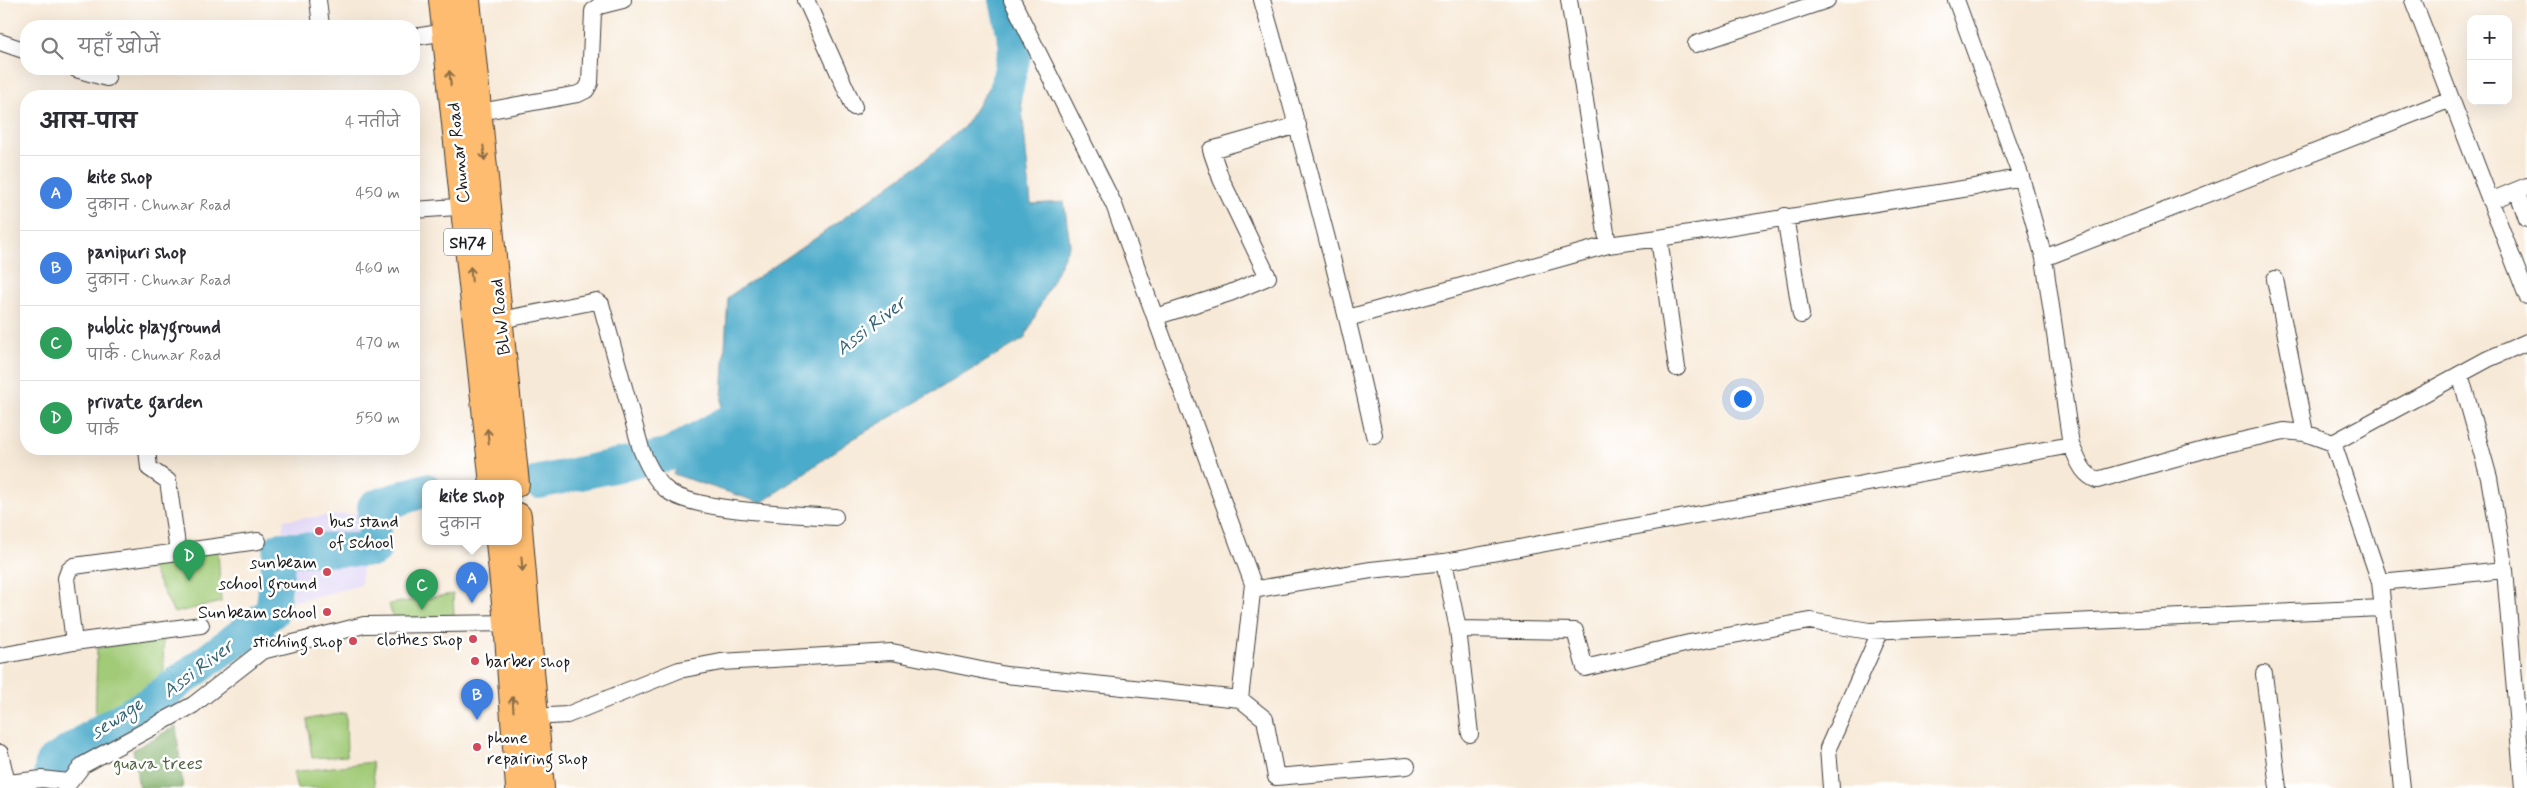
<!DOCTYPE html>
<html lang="hi">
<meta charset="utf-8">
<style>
:root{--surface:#fff;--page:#f7f7f7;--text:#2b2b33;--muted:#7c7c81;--line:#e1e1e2;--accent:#ea580c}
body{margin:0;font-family:Mynerve,"Playpen Sans Deva",sans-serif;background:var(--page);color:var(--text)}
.controls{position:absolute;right:15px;top:15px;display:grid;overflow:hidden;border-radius:10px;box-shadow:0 5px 20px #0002}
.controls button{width:45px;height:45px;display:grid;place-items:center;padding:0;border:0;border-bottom:1px solid var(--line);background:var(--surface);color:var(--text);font:25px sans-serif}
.you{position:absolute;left:1742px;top:398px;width:18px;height:18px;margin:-12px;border:4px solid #fff;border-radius:50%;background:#1a73e8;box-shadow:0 0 0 8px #1a73e833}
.badge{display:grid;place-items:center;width:32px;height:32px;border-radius:50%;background:var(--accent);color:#fff;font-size:16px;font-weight:700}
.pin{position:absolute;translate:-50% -41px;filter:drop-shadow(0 1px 2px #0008)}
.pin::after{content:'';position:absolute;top:26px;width:18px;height:15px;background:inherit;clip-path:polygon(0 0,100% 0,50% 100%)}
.popup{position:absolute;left:422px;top:480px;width:100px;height:65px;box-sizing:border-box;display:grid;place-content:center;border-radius:10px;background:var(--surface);filter:drop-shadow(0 1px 4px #0005);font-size:16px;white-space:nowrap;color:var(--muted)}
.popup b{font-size:19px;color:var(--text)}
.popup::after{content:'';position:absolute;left:50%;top:100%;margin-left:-10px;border:10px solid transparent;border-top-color:var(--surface)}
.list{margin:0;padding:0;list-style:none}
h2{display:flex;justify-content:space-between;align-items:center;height:65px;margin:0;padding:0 20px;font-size:21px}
h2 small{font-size:16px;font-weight:400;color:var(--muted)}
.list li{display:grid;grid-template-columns:32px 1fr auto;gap:15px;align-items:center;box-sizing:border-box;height:75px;padding:0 20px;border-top:1px solid var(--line)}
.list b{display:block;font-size:19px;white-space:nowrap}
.list p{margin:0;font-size:16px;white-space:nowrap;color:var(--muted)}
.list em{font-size:16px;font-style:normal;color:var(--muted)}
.icon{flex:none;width:28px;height:28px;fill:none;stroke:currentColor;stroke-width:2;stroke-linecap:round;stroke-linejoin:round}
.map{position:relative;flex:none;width:2527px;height:788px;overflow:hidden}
.search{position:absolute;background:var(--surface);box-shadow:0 5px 20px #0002;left:20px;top:20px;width:400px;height:55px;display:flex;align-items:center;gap:12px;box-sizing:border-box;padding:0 18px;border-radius:20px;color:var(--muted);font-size:19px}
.panel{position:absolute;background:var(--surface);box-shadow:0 5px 20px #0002;left:20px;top:90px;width:400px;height:365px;border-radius:20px}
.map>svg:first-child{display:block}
.built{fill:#dfd4f5}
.green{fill:#a1cb77;stroke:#5e744a}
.forest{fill:#80af68;stroke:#4e6642}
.water{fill:#4babca;stroke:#346473}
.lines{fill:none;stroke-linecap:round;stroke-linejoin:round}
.stream{stroke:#4babca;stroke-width:5.5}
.river{stroke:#4babca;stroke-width:34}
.street-casing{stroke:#3d3b38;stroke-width:18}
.primary-casing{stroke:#3d3b38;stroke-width:28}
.street{stroke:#fff;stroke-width:16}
.primary{stroke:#fdbc70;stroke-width:26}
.oneway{stroke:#8c6c46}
.poi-dot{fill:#d1495b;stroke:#fff;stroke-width:2}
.labels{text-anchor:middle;stroke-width:5;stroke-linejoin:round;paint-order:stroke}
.shield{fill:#fff;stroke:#606060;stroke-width:1}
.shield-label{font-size:16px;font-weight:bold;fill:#1c1c1c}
.street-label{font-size:18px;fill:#1c1c1c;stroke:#fff}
.poi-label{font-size:18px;fill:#1c1c1c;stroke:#fff;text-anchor:end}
.park-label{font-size:18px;fill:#516240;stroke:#fff}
.water-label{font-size:19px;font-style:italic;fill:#346473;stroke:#fff}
</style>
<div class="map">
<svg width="2527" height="788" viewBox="0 0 2527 788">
<rect width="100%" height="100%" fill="#fff"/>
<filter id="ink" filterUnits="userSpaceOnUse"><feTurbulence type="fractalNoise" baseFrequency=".02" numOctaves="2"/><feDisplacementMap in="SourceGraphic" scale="10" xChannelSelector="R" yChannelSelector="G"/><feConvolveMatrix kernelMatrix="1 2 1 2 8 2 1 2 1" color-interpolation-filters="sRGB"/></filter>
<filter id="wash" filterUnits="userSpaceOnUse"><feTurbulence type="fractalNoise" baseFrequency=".0096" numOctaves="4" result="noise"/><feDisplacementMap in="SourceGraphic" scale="20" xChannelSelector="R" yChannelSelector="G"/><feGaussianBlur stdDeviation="1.12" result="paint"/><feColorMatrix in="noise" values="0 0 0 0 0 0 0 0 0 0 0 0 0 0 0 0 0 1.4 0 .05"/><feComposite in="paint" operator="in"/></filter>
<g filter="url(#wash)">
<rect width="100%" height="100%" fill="#f7e9d7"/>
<path class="built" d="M 357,513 L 355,541 L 281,545 L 284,520 Z
M 293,556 L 363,559 L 361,585 L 293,602 Z"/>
<path class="green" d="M 218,550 L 221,602 L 174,613 L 147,559 Z
M 453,594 L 454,616 L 393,619 L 389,604 Z
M 163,637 L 164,679 L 95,729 L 97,648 Z
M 346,713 L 347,756 L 312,758 L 307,719 Z
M 372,762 L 375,788 L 297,788 L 293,772 Z"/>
<path class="forest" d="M 176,726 L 183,788 L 139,788 L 133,750 Z"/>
<path class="water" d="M 1016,46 L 1031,204 L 1064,202 L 1070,244 L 1024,339 L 853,439 L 761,503 L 673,474 L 721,415 L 728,297 L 816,238 L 922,162 L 964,127 Z"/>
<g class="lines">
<path class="stream" d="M 85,755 L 272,634"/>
<path class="river" d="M 1006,0 L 1016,46 L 1006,90
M 539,482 L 670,454 L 743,414
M 48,788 L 52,763 L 107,727 L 152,702 L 272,612 L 280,549 L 374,550 L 374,507 L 426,490"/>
</g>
</g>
<g filter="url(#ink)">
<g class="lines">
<defs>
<path id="street" d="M 318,0 L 321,26
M 806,0 L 854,107
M 1012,0 L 1114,205 L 1253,584 L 1258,589 L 1371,570 L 1444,562 L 2071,445 C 2078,459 2081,474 2097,480 L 2218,446 L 2284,431 L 2305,433 L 2333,443
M 1262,0 C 1303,144 1342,288 1374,435
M 1569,0 L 1608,245 L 1659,238
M 1956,0 L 2021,177 L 2044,258 L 2451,99
M 2413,0 L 2527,296
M 414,37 L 453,31
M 0,42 L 26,51
M 1696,44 L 1827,0
M 76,69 L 107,78
M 480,112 L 578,94 L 586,90 L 590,83 L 593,11 L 599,6 L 623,0
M 2517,190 L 2527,219
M 2490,201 L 2527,186
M 414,210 L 471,206
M 1785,216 L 1801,315
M 2044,258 L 2071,445
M 2275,279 L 2305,433
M 1155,317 L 1230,293 L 1268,277 L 1221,179 L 1211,150 L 1298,125
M 1348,318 L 1608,245
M 501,320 L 596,301 L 601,304 L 641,449 C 647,464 655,481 668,491 C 696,512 798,514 835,517
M 1677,368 L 1659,238 L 1975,187 L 2021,177
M 2460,374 L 2489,478 L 2505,570 L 2523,788
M 178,552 L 258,541
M 1444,562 L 1458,629 L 1470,734
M 2380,582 L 2505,570
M 1458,629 L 1575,631 L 1585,668 L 1689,643 L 1810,621 L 1869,631 L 2382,608
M 74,642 L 201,625
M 0,656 L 74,642 L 66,578 L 69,570 L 74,566 L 178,552 L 168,481 L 149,468 L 147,449
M 2264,674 L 2278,788
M 1240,699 L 1265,719 L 1276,777 L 1407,766
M 533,717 L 567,715 L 679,670 L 721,662 L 892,652 L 1006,675 L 1240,699 L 1253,584
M 0,753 L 7,783
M 0,784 L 42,779 L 68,782
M 65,788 L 83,765 L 193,705 L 262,651 L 364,625 L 515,623
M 1831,788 L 1828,748 L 1881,630
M 2402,788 L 2380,582 L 2333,443 L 2488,359 L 2527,342"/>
<path id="primary" d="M 442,0 L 493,484
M 467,0 L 516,484
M 518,516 L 541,788
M 499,542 L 507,623 L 519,788"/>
</defs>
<use href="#street" class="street-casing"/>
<use href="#primary" class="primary-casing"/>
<use href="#street" class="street"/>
<use href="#primary" class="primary"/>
</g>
<defs><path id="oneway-shaft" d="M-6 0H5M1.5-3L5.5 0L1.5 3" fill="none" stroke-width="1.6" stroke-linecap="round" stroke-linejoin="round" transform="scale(1.25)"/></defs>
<g class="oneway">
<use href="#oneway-shaft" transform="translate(450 78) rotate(-96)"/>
<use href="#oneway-shaft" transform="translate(484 153) rotate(85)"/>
<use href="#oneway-shaft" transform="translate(471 274) rotate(-96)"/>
<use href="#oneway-shaft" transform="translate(488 436) rotate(-96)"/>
<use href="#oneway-shaft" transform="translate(522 564) rotate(85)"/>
<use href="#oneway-shaft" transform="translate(513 704) rotate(-94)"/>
</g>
</g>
<g class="poi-dot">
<circle cx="319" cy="531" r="5"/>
<circle cx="327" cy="572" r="5"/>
<circle cx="327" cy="612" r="5"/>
<circle cx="473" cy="639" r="5"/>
<circle cx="353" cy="641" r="5"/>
<circle cx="475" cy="661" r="5"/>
<circle cx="477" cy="747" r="5"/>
</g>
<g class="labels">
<rect class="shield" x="444" y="228.5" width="48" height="27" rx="4"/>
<g class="shield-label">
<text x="468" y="248">SH74</text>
</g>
<g class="street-label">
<text transform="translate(458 153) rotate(-96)" y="6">Chunar Road</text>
<text transform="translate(500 317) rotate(-96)" y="6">BLW Road</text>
</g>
<g class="poi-label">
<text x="329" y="527" text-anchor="start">bus stand<tspan x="329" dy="21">of school</tspan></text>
<text x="317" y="568">sunbeam<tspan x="317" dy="21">school ground</tspan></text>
<text x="317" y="618">Sunbeam school</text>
<text x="463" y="645">clothes shop</text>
<text x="343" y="647">stiching shop</text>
<text x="485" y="667" text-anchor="start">barber shop</text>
<text x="487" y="743" text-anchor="start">phone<tspan x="487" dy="21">repairing shop</tspan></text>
</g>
<g class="park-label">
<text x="158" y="769">guava trees</text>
</g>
<g class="water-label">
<text transform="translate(870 325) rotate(-38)" y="7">Assi River</text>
<text transform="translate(197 668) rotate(-37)" y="7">Assi River</text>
<text transform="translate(116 717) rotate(-33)" y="7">sewage</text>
</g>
</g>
</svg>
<div class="controls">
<button>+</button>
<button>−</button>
</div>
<div class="you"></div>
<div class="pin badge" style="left:472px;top:603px;background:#3f7fe0">A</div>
<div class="popup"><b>kite shop</b>दुकान</div>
<div class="pin badge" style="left:477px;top:720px;background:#3f7fe0">B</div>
<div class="pin badge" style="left:422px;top:610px;background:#2e9e5b">C</div>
<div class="pin badge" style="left:189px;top:581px;background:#2e9e5b">D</div>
<div class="search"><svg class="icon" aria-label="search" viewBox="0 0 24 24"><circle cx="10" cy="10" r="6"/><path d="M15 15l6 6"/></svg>यहाँ खोजें</div>
<section class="panel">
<h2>आस-पास<small>4 नतीजे</small></h2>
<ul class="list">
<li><span class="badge" style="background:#3f7fe0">A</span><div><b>kite shop</b><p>दुकान · Chunar Road</p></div><em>450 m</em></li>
<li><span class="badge" style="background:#3f7fe0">B</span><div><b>panipuri shop</b><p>दुकान · Chunar Road</p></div><em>460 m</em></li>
<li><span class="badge" style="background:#2e9e5b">C</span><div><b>public playground</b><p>पार्क · Chunar Road</p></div><em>470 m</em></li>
<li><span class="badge" style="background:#2e9e5b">D</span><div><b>private garden</b><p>पार्क</p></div><em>550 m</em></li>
</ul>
</section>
</div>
